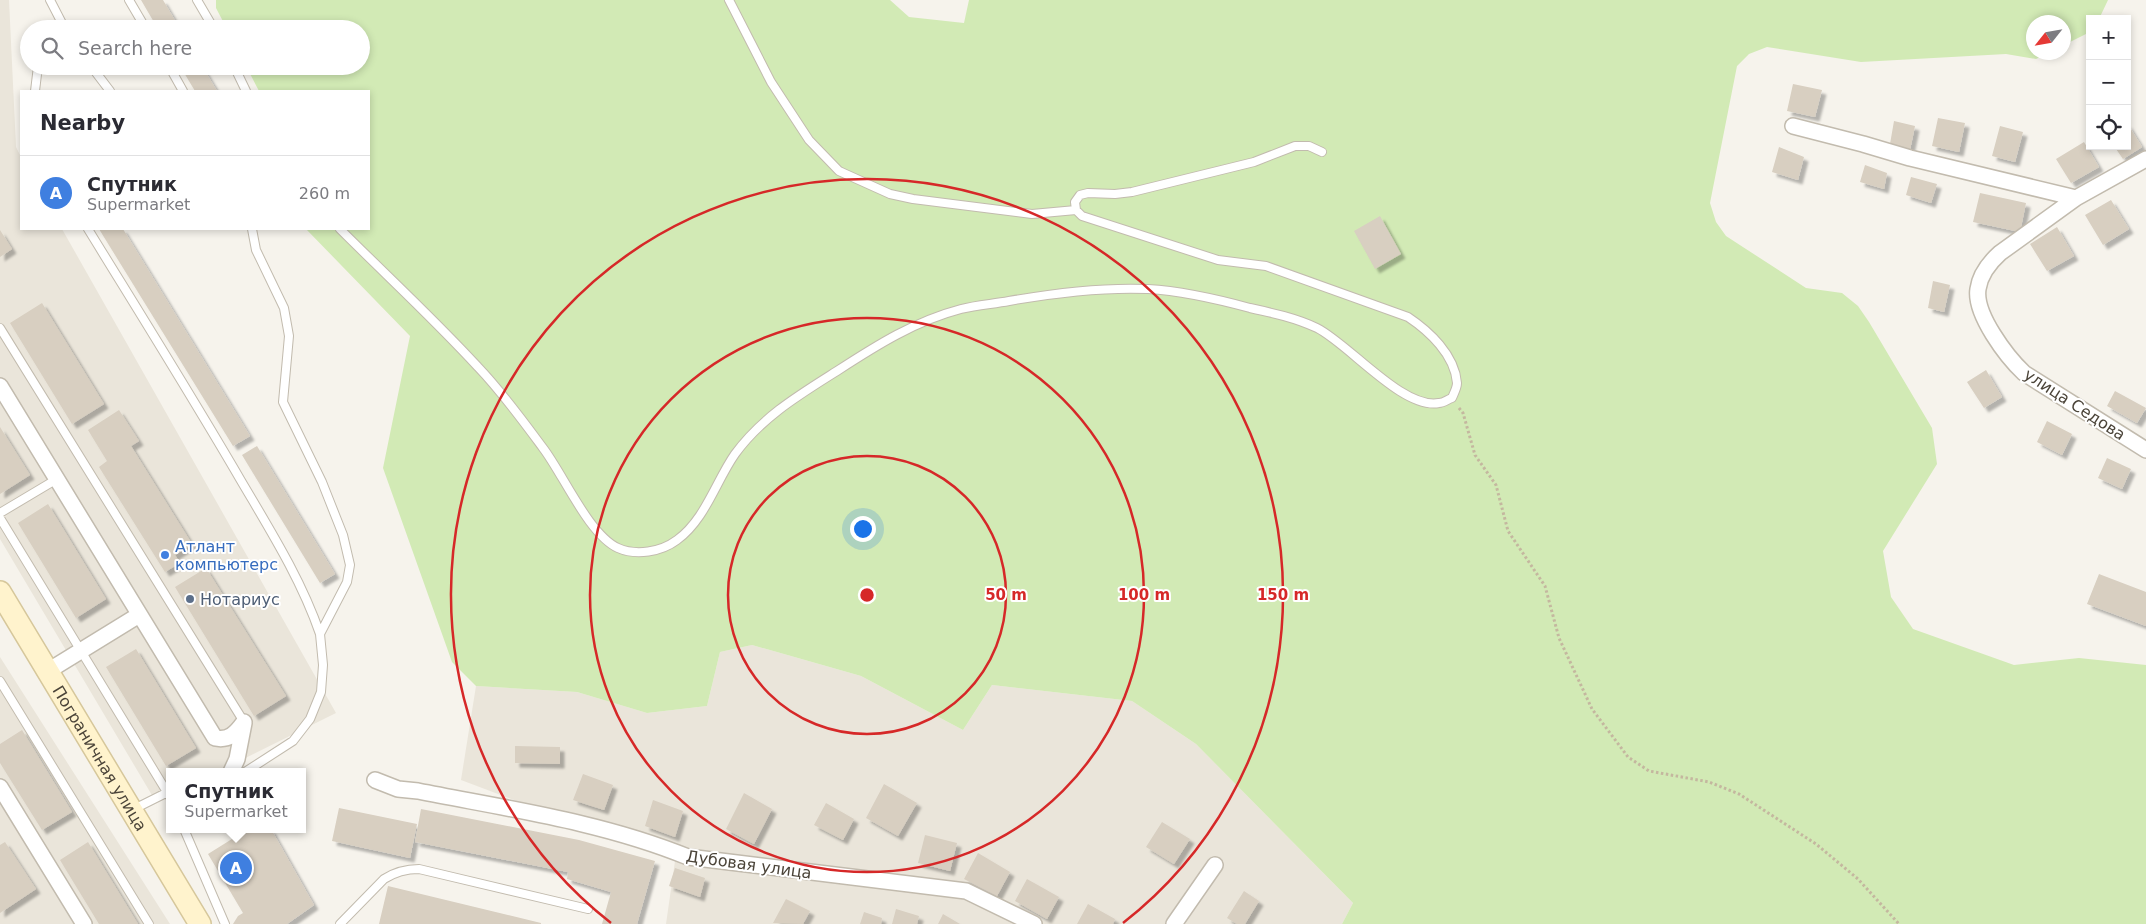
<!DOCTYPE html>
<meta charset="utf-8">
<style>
:root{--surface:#fff;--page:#f7f7f7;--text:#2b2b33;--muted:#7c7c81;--line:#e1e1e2;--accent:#2563eb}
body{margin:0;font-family:"DejaVu Sans",sans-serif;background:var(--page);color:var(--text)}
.controls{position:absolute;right:15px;top:15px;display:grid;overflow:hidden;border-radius:0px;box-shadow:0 2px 8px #0003}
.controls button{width:45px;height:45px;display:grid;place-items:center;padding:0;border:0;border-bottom:1px solid var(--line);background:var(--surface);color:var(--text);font:25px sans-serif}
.compass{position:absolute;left:2026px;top:15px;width:45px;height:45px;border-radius:50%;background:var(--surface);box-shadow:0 2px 8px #0003;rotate:239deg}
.you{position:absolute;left:862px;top:528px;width:18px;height:18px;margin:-12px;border:4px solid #fff;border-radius:50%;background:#1a73e8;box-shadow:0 0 0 8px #1a73e833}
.badge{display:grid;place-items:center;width:32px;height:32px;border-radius:50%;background:var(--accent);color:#fff;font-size:16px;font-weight:700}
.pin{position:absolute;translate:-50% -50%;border:2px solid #fff;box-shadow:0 1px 5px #0006}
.popup{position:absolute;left:166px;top:768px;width:140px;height:65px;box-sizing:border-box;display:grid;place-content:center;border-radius:0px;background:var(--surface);filter:drop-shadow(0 1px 4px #0005);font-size:16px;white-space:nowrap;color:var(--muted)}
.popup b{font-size:19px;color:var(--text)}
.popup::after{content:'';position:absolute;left:50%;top:100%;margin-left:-10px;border:10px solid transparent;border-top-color:var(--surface)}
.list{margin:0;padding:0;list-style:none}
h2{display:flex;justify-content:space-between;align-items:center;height:65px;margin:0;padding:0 20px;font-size:21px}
h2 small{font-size:16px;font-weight:400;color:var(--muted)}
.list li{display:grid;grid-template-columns:32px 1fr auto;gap:15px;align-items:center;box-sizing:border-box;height:75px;padding:0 20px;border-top:1px solid var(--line)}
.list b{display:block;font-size:19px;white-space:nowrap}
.list p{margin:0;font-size:16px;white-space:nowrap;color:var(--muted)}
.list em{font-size:16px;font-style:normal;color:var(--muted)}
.icon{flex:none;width:28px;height:28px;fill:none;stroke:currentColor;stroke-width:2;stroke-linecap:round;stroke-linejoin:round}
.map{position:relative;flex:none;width:2146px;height:924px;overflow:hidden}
.search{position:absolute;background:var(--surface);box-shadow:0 2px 8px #0003;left:20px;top:20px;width:350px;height:55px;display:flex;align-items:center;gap:12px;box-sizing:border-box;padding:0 18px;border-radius:28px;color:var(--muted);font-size:19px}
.panel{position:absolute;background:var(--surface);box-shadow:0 2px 8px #0003;left:20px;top:90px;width:350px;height:140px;border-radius:0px}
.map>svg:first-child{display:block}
.residential{fill:#eae5da}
.green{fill:#d2eab5}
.building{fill:#d8cfc1;filter:url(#shadow)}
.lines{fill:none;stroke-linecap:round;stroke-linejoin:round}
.service-casing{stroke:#c2bbae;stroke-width:10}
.minor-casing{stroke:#c2bbae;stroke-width:18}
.secondary-casing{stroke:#d6c79b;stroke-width:24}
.path{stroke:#c4b79f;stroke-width:3;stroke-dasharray:2.5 2.5;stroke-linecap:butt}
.service{stroke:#fff;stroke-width:8}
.minor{stroke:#fff;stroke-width:15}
.secondary{stroke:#fff3cd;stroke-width:21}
.ring{fill:none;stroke:#d62828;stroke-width:2.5}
.shop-dot{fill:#3f7fe0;stroke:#fff;stroke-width:2}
.service-dot{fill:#5c6f8a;stroke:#fff;stroke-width:2}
.labels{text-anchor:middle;stroke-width:4;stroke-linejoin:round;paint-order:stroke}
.street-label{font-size:16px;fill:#4b4439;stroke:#fff}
.shop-label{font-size:16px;fill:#366cbe;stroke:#fff;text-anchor:start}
.service-label{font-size:16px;fill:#4e5e75;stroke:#fff;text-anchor:start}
.centre{fill:#d62828;stroke:#fff;stroke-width:2.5}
.ring-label{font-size:15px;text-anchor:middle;font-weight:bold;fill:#d62828;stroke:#fff;stroke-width:4;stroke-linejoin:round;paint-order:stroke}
</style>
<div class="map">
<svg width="2146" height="924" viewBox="0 0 2146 924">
<defs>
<filter id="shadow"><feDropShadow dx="4.5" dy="4.5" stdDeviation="1" flood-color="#0004"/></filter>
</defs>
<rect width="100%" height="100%" fill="#f6f3ec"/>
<path class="residential" d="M 0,0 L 9,0 L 16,147 L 21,157 L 21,229 L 62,229 L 336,713 L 217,772 L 170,772 L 170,796 L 156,802 L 0,539 Z
M 752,645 L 861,676 L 963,730 L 992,685 L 1132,701 L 1196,744 L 1353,903 L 1342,924 L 666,924 L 675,861 L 461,780 L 476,686 L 577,692 L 647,713 L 707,706 L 720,652 Z
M 0,657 L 170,924 L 0,924 Z"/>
<path class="green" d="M 216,0 L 890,0 L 909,17 L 964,23 L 969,0 L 2108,0 L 2099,19 L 2090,19 L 2090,32 L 2064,45 L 2064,22 L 2034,22 L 2034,52 L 2049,53 L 2036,59 L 2006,54 L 1861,62 L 1767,47 L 1749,54 L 1737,66 L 1710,203 L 1716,222 L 1726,236 L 1806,288 L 1842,293 L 1858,306 L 1869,322 L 1932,428 L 1937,464 L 1883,551 L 1891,597 L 1913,629 L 2014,665 L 2079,658 L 2146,665 L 2146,924 L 1342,924 L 1353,903 L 1196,744 L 1132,701 L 992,685 L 963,730 L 861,676 L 752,645 L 720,652 L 707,706 L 647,713 L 577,692 L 476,686 L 452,662 L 383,468 L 410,336 L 306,229 L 369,229 L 369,91 L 259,91 L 246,66 L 361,66 L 361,29 L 227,29 L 216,8 Z"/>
<path class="building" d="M 141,0 L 163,0 L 180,29 L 158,29 Z
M 180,66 L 202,66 L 217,91 L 195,91 Z
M 1793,84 L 1822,90 L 1815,117 L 1787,111 Z
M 1938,118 L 1965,123 L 1959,152 L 1932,146 Z
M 1894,121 L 1915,126 L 1910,150 L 1890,144 Z
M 2127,123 L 2142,147 L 2123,159 L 2114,146 L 2127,146 Z
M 2000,126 L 2023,132 L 2015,162 L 1992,156 Z
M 2084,142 L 2099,167 L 2071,183 L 2056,159 Z
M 1779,147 L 1804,157 L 1798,180 L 1772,172 Z
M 1865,165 L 1887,173 L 1884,189 L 1860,182 Z
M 1911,177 L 1937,184 L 1931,203 L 1906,195 Z
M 1980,193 L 2026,203 L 2020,232 L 1973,222 Z
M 2111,200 L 2129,229 L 2103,245 L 2085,215 Z
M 1380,216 L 1401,254 L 1375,269 L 1354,231 Z
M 2057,227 L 2074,256 L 2047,271 L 2030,244 Z
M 99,229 L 123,229 L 250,436 L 233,446 Z
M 0,230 L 12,249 L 0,257 Z
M 1933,281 L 1950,285 L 1944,312 L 1928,308 Z
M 42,303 L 104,404 L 72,424 L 10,323 Z
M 1986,370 L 2002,397 L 1984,408 L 1967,382 Z
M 2115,391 L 2146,408 L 2137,423 L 2107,406 Z
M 119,410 L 139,441 L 131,446 L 192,544 L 175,555 L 180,563 L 165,572 L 99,467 L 107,461 L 88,430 Z
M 2047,421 L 2072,434 L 2062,455 L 2037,442 Z
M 0,427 L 30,475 L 0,494 Z
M 257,446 L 335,574 L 320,583 L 242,455 Z
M 2107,458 L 2131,469 L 2122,489 L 2098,478 Z
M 48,504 L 106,599 L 76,618 L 18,523 Z
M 206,568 L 286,696 L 254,716 L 175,587 Z
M 2099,574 L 2146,592 L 2146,626 L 2087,604 Z
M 136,649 L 196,748 L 166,766 L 106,667 Z
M 22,730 L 72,812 L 42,830 L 0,763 L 0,744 Z
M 515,746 L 560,747 L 560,764 L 515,763 Z
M 583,774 L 613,785 L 604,810 L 573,800 Z
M 884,784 L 917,803 L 898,836 L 866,818 Z
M 744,793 L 772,809 L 754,844 L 726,829 Z
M 653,800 L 683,811 L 675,837 L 645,826 Z
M 826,803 L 854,819 L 843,840 L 814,825 Z
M 339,808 L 417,824 L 410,858 L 332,841 Z
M 421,809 L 579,840 L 655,861 L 637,924 L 602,924 L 611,892 L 567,879 L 568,872 L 415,842 Z
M 1162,822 L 1190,839 L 1174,864 L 1146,847 Z
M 248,829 L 271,829 L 314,905 L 287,924 L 233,924 L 238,916 L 243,913 L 208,854 Z
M 925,835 L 957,843 L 950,871 L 918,863 Z
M 5,842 L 36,889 L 0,913 L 0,845 Z
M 88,842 L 138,924 L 99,924 L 60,860 Z
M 978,853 L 1010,872 L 997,896 L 964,879 Z
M 675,868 L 705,878 L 700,897 L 669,886 Z
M 1027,879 L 1059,897 L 1047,919 L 1015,901 Z
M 388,886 L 541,923 L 541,924 L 379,924 Z
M 1244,891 L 1259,901 L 1245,924 L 1237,924 L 1227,918 Z
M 786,899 L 810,911 L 803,924 L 773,923 Z
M 1088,904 L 1115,919 L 1113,924 L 1077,924 Z
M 896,909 L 919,916 L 917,924 L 892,924 Z
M 864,912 L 882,918 L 881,924 L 860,924 Z
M 943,914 L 960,924 L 938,924 Z"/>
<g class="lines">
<defs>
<path id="service" d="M 50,0 L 65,29
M 129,0 L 146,29
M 197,0 L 214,29
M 729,0 L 771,82 L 809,140 L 839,171 L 890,194 L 913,199 L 1032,214 L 1076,210
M 91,66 L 110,91
M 169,66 L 183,91
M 234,66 L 246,91
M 35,91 L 38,66
M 88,229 C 139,312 191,395 240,479 C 270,530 301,579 320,634
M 340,229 C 386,275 434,319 478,367 C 502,392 523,421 543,448 C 563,474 589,535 618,548 C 636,556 661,552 677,540 C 705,520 716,481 735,454 C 762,417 799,395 837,371 C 877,345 915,321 961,309 C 977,305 993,304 1009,301 C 1054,293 1102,287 1148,289 C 1182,291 1217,299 1250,308 C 1273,313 1296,318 1317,328 C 1349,344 1403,410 1439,403 C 1444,403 1448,399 1452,398 C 1454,393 1457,388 1457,383 C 1455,355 1429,331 1408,317 L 1266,266 L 1218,260 L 1082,216 L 1076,210 L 1075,202 L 1080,195 L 1088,193 L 1115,194 L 1132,192 L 1254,162 L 1295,146 L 1309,146 L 1322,152
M 0,328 L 244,722
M 0,513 L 57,479
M 0,518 L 170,797
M 0,681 L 149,924
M 245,772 L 293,741 L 310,719 L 321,692 L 323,665 L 320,634 L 347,582 L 350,565 L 343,535 L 322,482 L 283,402 L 289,336 L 284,308 L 256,250 L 252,229
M 134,809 L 170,791
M 184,829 L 225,924
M 340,924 L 384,879 C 395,872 406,869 419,869 L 588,909"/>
<path id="minor" d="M 1793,126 L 1863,144 L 1910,158 L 2076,198
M 2146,159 L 2076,198 L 2000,253 C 1990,262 1980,275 1978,289 C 1974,314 2007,357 2024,373 L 2146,450
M 0,386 L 215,738 C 229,741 236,733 244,722
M 48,671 L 139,615
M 231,772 L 237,759 L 244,723
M 375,780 L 398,789 L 418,791 C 509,809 602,822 688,857 L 966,891 L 1034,924
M 0,787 L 84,924
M 1174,924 L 1215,865"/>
<g id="secondary">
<path id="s1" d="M 0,592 L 200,924"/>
</g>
</defs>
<use href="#service" class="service-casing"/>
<use href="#minor" class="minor-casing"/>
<use href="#secondary" class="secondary-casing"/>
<path class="path" d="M 1459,408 L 1463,413 L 1475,455 L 1496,485 L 1508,531 L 1545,586 L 1559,638 L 1592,709 L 1628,757 L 1649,771 L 1709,782 L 1739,794 L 1816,844 L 1858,879 L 1899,924"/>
<use href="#service" class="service"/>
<use href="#minor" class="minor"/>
<use href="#secondary" class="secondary"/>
</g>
<g class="ring">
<circle cx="867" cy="595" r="139"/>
<circle cx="867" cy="595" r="277"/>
<path d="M611 923A416 416 0 1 1 1123 923"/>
</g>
<circle class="shop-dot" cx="165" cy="555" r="5"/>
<circle class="service-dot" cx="190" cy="599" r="5"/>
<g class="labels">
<g class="street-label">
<text transform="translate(2075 404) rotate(33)" y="6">улица Седова</text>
<text dy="6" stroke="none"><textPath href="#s1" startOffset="194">Пограничная улица</textPath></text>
<text transform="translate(749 864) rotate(8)" y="6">Дубовая улица</text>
</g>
<g class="shop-label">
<text x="175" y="552">Атлант<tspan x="175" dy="18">компьютерс</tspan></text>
</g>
<g class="service-label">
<text x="200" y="605">Нотариус</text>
</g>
</g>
<circle cx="867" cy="595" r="8" class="centre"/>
<g class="ring-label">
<text x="1006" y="600">50 m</text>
<text x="1144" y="600">100 m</text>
<text x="1283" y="600">150 m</text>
</g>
</svg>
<div class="controls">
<button>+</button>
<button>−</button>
<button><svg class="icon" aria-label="locate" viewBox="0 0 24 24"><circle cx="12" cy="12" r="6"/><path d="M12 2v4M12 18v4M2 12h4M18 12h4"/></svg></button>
</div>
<svg class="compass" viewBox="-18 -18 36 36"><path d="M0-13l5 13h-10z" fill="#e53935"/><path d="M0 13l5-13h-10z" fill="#7c7c81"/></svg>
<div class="you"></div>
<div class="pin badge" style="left:236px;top:868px;background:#3f7fe0">A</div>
<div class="popup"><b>Спутник</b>Supermarket</div>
<div class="search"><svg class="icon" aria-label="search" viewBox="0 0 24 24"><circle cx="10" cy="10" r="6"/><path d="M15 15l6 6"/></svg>Search here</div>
<section class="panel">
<h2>Nearby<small></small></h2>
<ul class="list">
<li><span class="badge" style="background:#3f7fe0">A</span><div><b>Спутник</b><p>Supermarket</p></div><em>260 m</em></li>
</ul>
</section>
</div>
